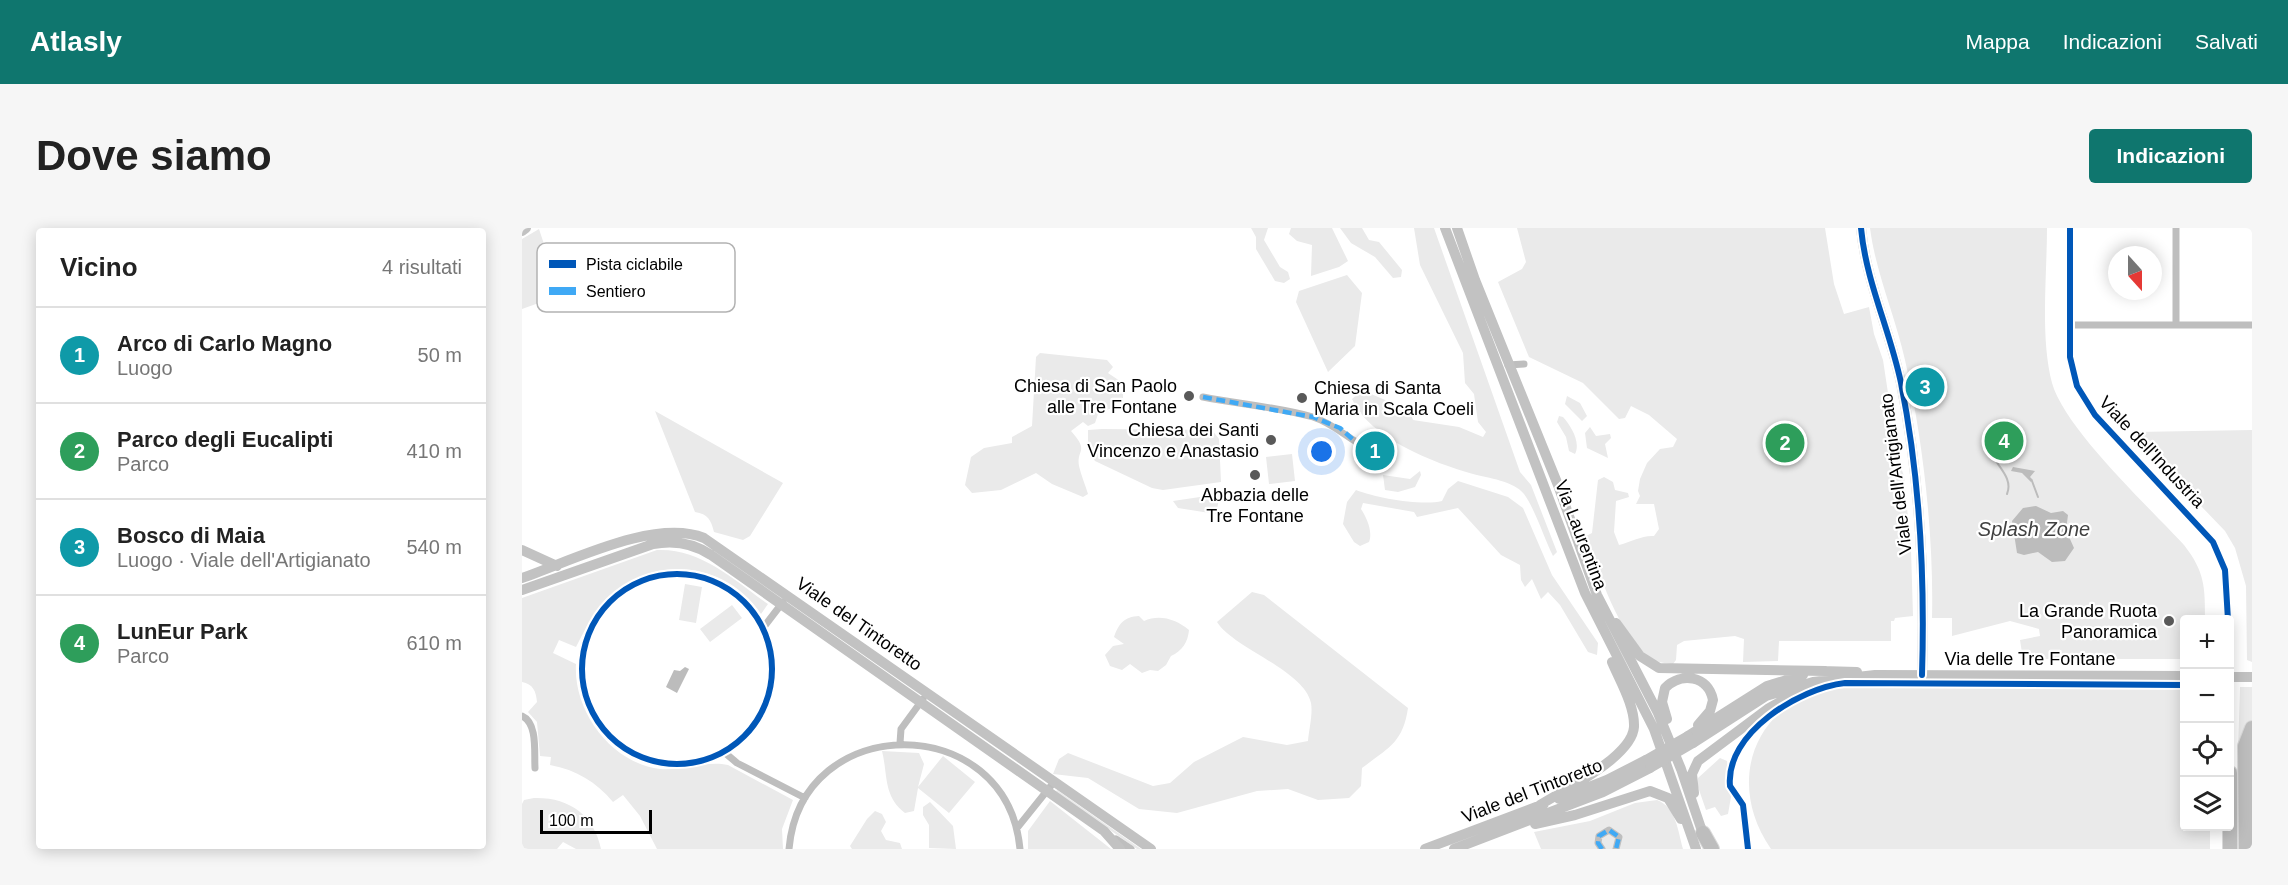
<!DOCTYPE html>
<html lang="it">
<meta charset="utf-8">
<style>
:root{--surface:#fff;--page:#f6f6f6;--text:#222;--muted:#767676;--line:#e0e0e0;--accent:#0f766e}
body{margin:0;font-family:Arial,sans-serif;background:var(--page);color:var(--text)}
.controls{position:absolute;right:18px;bottom:18px;display:grid;overflow:hidden;border-radius:6px;box-shadow:0 3px 15px #0003}
.controls button{width:54px;height:54px;display:grid;place-items:center;padding:0;border:0;border-bottom:2px solid var(--line);background:var(--surface);color:var(--text);font:30px sans-serif}
.compass{position:absolute;left:1586px;top:18px;width:54px;height:54px;border-radius:50%;background:var(--surface);box-shadow:0 3px 15px #0003;rotate:159deg}
.scale{position:absolute;left:18px;bottom:15px;width:112px;box-sizing:border-box;padding-left:6px;border:3px solid #000;border-top:0;font-size:16px;line-height:21px;white-space:nowrap;color:#000;-webkit-text-stroke:4px #fff;paint-order:stroke}
.you{position:absolute;left:800px;top:224px;width:21px;height:21px;margin:-15px;border:4px solid #fff;border-radius:50%;background:#1a73e8;box-shadow:0 0 0 9px #1a73e833}
.badge{display:grid;place-items:center;width:39px;height:39px;border-radius:50%;background:var(--accent);color:#fff;font-size:20px;font-weight:700}
.pin{position:absolute;translate:-50% -50%;border:3px solid #fff;box-shadow:0 2px 6px #0006}
.list{margin:0;padding:0;list-style:none}
h2{display:flex;justify-content:space-between;align-items:center;height:78px;margin:0;padding:0 24px;font-size:26px}
h2 small{font-size:20px;font-weight:400;color:var(--muted)}
.list li{display:grid;grid-template-columns:39px 1fr auto;gap:18px;align-items:center;box-sizing:border-box;height:96px;padding:0 24px;border-top:2px solid var(--line)}
.list b{display:block;font-size:22px;white-space:nowrap}
.list p{margin:0;font-size:20px;white-space:nowrap;color:var(--muted)}
.list em{font-size:20px;font-style:normal;color:var(--muted)}
.icon{flex:none;width:33px;height:33px;fill:none;stroke:currentColor;stroke-width:2;stroke-linecap:round;stroke-linejoin:round}
.map{position:relative;flex:none;width:1730px;height:621px;overflow:hidden;border-radius:6px}
header{display:flex;align-items:center;gap:36px;box-sizing:border-box;height:84px;padding:0 30px;background:var(--accent);color:#fff}
header strong{font-size:28px}
nav{display:flex;gap:33px;margin-inline-start:auto;font-size:21px}
.intro{display:flex;align-items:center;justify-content:space-between;box-sizing:border-box;height:144px;padding:0 36px}
h1{margin:0;font-size:42px}
.button{padding:15px 27px;border-radius:6px;background:var(--accent);color:#fff;font-size:21px;font-weight:700}
main{display:flex;gap:36px;padding:0 36px}
aside{flex:1;background:var(--surface);border-radius:6px;box-shadow:0 3px 15px #0003}
.map>svg:first-child{display:block}
.green{fill:#eaeaea}
.water{fill:#bcbcbc}
.lines{fill:none;stroke-linecap:round;stroke-linejoin:round}
.stream{stroke:#bcbcbc;stroke-width:2}
.highway-casing{stroke:#dbdbdb;stroke-width:16}
.street{stroke:#bebebe;stroke-width:7}
.secondary{stroke:#c2c2c2;stroke-width:10}
.highway{stroke:#bdbdbd;stroke-width:14}
.secondary-bridge{stroke:#c2c2c2;stroke-width:10}
.quiet{stroke:#3fa9f5;stroke-width:4.5;stroke-dasharray:9 4.5;stroke-linecap:butt}
.cycleway-casing{stroke:#fff;stroke-width:10}
.cycleway{stroke:#0057b8;stroke-width:6}
.poi-dot{fill:#595959;stroke:#fff;stroke-width:2}
.labels{text-anchor:middle;stroke-width:4.5;stroke-linejoin:round;paint-order:stroke}
.poi-label{font-size:18px;fill:#000;stroke:#fff;text-anchor:end}
.street-label{font-size:18px;fill:#000;stroke:#fff}
.water-label{font-size:20px;font-style:italic;fill:#414141;stroke:#fff}
.key{fill:#fff;stroke:#b2b2b2;stroke-width:1.5}
.key-label{font-size:16px;fill:#000}
</style>
<header>
<strong>Atlasly</strong>
<nav><a>Mappa</a><a>Indicazioni</a><a>Salvati</a></nav>
</header>
<div class="intro"><h1>Dove siamo</h1><a class="button">Indicazioni</a></div>
<main>
<aside>
<h2>Vicino<small>4 risultati</small></h2>
<ul class="list">
<li><span class="badge" style="background:#0f9aa8">1</span><div><b>Arco di Carlo Magno</b><p>Luogo</p></div><em>50 m</em></li>
<li><span class="badge" style="background:#2e9e5b">2</span><div><b>Parco degli Eucalipti</b><p>Parco</p></div><em>410 m</em></li>
<li><span class="badge" style="background:#0f9aa8">3</span><div><b>Bosco di Maia</b><p>Luogo · Viale dell'Artigianato</p></div><em>540 m</em></li>
<li><span class="badge" style="background:#2e9e5b">4</span><div><b>LunEur Park</b><p>Parco</p></div><em>610 m</em></li>
</ul>
</aside>
<div class="map">
<svg width="1730" height="621" viewBox="0 0 1730 621">
<rect width="100%" height="100%" fill="#fff"/>
<path class="green" d="M 729,0 L 746,0 L 742,12 L 758,39 L 766,44 L 768,51 L 762,55 L 753,53 L 734,21 L 734,9 Z
M 769,0 L 810,0 L 826,33 L 817,39 L 789,48 L 790,17 L 775,13 L 767,6 Z
M 818,0 L 840,0 L 847,12 L 857,14 L 880,42 L 879,49 L 871,50 L 853,29 L 829,15 Z
M 892,0 L 912,0 L 998,244 L 1009,257 L 1035,324 L 1031,328 C 1022,310 1013,281 1002,266 C 992,253 966,250 951,246 C 912,235 847,210 830,171 L 837,165 L 849,166 L 887,182 L 891,192 L 937,199 L 961,209 L 964,204 L 956,194 L 952,166 L 943,155 L 941,125 L 898,37 Z
M 995,0 L 1303,0 L 1312,56 L 1322,86 L 1347,79 L 1352,106 L 1361,132 L 1376,231 L 1382,248 L 1389,321 L 1391,388 L 1373,390 L 1372,393 L 1369,393 L 1369,413 L 1257,413 L 1256,433 L 1221,434 L 1222,411 L 1213,408 L 1162,413 L 1155,417 L 1154,432 L 1151,436 C 1144,435 1135,435 1129,430 C 1096,408 1077,344 1064,308 L 1070,305 L 1076,252 L 1082,249 L 1091,254 L 1093,262 L 1106,265 L 1107,269 L 1094,273 L 1092,304 L 1097,317 C 1108,314 1121,307 1132,308 L 1137,301 L 1132,276 L 1114,276 L 1118,268 L 1116,263 L 1118,251 L 1125,235 L 1138,221 L 1151,219 L 1155,211 L 1127,187 L 1109,178 L 1103,190 L 1097,191 L 1061,155 L 1007,129 L 976,54 L 1000,41 L 1004,34 Z
M 1348,0 L 1525,0 C 1525,48 1518,109 1530,155 C 1543,201 1627,279 1662,317 C 1683,344 1683,359 1683,391 L 1662,392 L 1662,431 L 1520,431 L 1519,426 L 1500,425 L 1498,412 L 1518,408 L 1517,401 L 1488,393 L 1430,408 L 1430,390 L 1410,390 C 1412,309 1401,211 1383,132 C 1373,87 1354,46 1348,0 Z
M 17,1 L 39,67 L 0,81 L 0,11 Z
M 825,47 L 840,65 L 833,118 L 806,144 L 774,74 L 777,63 Z
M 518,125 L 585,132 L 591,139 L 586,145 L 601,155 L 601,170 L 588,181 L 577,183 L 573,195 L 566,198 L 561,194 L 549,203 C 568,224 554,221 557,238 C 559,247 563,256 566,266 L 561,269 L 530,256 L 514,245 L 479,262 L 450,265 L 443,257 L 449,229 L 462,220 L 490,215 L 490,209 L 510,198 L 514,129 Z
M 1045,168 L 1058,175 L 1065,188 L 1060,193 L 1043,176 Z
M 133,183 L 261,255 L 228,308 L 221,312 L 192,304 C 189,292 186,286 173,284 Z
M 1037,188 L 1041,189 C 1049,198 1059,214 1053,226 L 1047,223 L 1044,209 L 1035,194 Z
M 1068,199 L 1074,208 L 1088,206 L 1089,210 L 1083,216 L 1086,230 L 1065,220 L 1063,205 Z
M 580,201 L 690,202 L 697,211 L 699,254 L 641,262 L 630,260 L 573,233 L 566,222 L 566,202 Z
M 1730,202 L 1730,434 L 1725,432 L 1724,358 L 1713,320 L 1703,303 L 1655,253 L 1622,214 L 1619,216 L 1610,207 L 1614,204 Z
M 770,226 L 773,253 L 747,256 L 744,229 Z
M 898,243 L 899,247 L 893,259 L 876,264 L 863,262 L 861,247 L 888,251 Z
M 936,253 L 986,269 L 1001,280 L 1030,347 L 1076,415 L 1075,427 L 1066,424 L 1038,377 L 1026,364 L 1019,371 L 1010,351 L 1003,359 L 999,352 L 998,337 L 979,327 L 936,280 L 895,289 L 892,284 L 841,275 L 839,281 C 845,290 851,304 847,314 L 838,318 L 832,314 L 821,296 L 825,274 L 834,262 C 854,270 900,278 920,273 L 926,261 Z
M 698,266 L 694,286 L 656,280 L 651,273 Z
M 135,322 C 179,320 212,352 246,376 L 239,386 C 205,335 136,326 90,366 C 73,380 64,400 54,419 L 37,412 L 31,425 L 54,436 C 51,483 89,535 138,541 C 161,543 184,532 206,537 L 271,572 L 260,601 L 261,621 L 135,621 L 118,588 L 101,567 L 91,574 C 74,554 55,542 28,537 L 29,529 L 18,528 L 15,494 L 6,484 L 15,474 C 14,463 11,456 0,454 L 0,370 Z
M 163,356 L 180,359 L 174,395 L 157,392 Z
M 730,364 L 742,367 L 886,480 C 881,515 866,520 840,540 L 839,558 L 827,570 L 796,572 L 766,561 L 735,563 L 655,585 L 617,581 L 566,550 L 531,546 L 537,531 L 546,525 L 631,558 L 648,555 L 672,534 L 721,509 L 765,517 L 786,513 C 787,501 791,486 789,475 C 782,442 711,420 695,394 Z
M 210,377 L 220,390 L 188,414 L 178,401 Z
M 617,388 L 622,393 C 637,386 654,391 667,402 C 666,414 660,423 649,428 L 644,437 L 636,443 L 628,442 L 620,445 L 608,436 L 600,442 L 588,438 L 583,427 L 591,418 L 602,416 L 592,409 C 597,395 602,389 617,388 Z
M 1324,458 L 1662,459 L 1662,598 L 1688,599 L 1688,621 L 1249,621 C 1200,550 1236,465 1324,458 Z
M 1718,459 L 1730,459 L 1730,494 L 1719,621 L 1713,621 Z
M 360,523 L 397,525 L 402,536 L 396,559 L 421,528 L 453,554 L 427,585 L 396,560 L 392,583 L 383,585 C 361,568 366,547 360,523 Z
M 1198,530 L 1205,533 L 1209,569 L 1206,586 L 1199,588 L 1193,579 L 1184,582 L 1176,559 L 1176,550 Z
M 535,562 L 619,621 L 615,621 L 534,564 Z
M 12,570 C 47,569 72,587 79,621 L 54,621 L 41,614 L 35,621 L 0,621 L 0,576 L 2,572 Z
M 1135,572 C 1154,579 1156,603 1161,621 L 1019,621 L 1012,604 L 1068,593 L 1113,575 Z
M 528,573 L 589,621 L 506,621 L 506,603 Z
M 408,574 L 431,598 L 434,621 L 407,620 L 407,597 L 401,587 L 401,579 Z
M 353,583 L 360,586 L 364,594 L 359,603 L 364,612 L 378,615 L 380,621 L 330,621 L 328,618 L 345,591 Z"/>
<path class="water" d="M 1491,239 L 1513,243 L 1508,249 L 1511,252 L 1509,254 L 1500,245 L 1489,243 Z
M 1514,278 L 1529,285 L 1541,283 L 1546,287 L 1544,302 L 1552,320 L 1543,333 L 1530,334 L 1516,324 L 1502,327 L 1495,325 L 1490,293 L 1501,280 Z
M 163,439 L 167,441 L 155,465 L 144,459 L 152,442 L 158,443 Z"/>
<g class="lines">
<path class="stream" d="M 1468,222 C 1473,237 1492,249 1485,266
M 1510,253 L 1516,269"/>
<defs>
<path id="highway" d="M 1708,545 L 1708,621
M 1181,605 L 1190,621
M 1724,621 L 1723,518 L 1730,500"/>
</defs>
<use href="#highway" class="highway-casing"/>
<path class="street" d="M 1548,0 L 1548,129 L 1555,158 L 1573,187 L 1691,314 L 1703,342 L 1706,392
M 1654,0 L 1654,97
M 1547,97 L 1730,97
M 986,137 L 1002,136
M 681,169 C 717,176 756,179 791,189 C 813,196 827,212 847,221
M 859,226 L 869,230
M60 441a95 95 0 1 1 190 0a95 95 0 1 1-190 0Z
M 241,400 L 261,374
M 0,488 C 16,495 12,525 13,540
M 378,515 L 379,501 L 401,471
M 202,524 L 215,535 L 283,570
M 495,600 L 532,554
M 594,611 L 609,621
M 267,621 C 279,482 485,482 498,621
M 1080,621 L 1076,615 L 1077,608 L 1087,602 L 1097,609 L 1094,621"/>
<path class="secondary" d="M 923,0 L 1063,365 L 1132,501 L 1174,621
M 935,0 L 953,52 L 1036,257 L 1075,367 L 1136,485 L 1159,541 L 1183,612
M 1339,0 C 1344,54 1368,102 1379,155 C 1398,250 1403,350 1400,447
M 0,3 L 4,0
M 0,322 L 35,338
M 0,350 C 49,333 133,290 182,310 L 629,621
M 0,362 L 131,316 C 152,312 171,315 189,327 L 582,603 L 598,621
M 1094,395 L 1118,428 L 1137,440 L 1304,443
M 1299,443 L 1335,444
M 1708,449 L 1730,449
M 1145,491 L 1140,474 L 1143,460 C 1159,444 1186,447 1191,472 L 1188,483 L 1176,497
M 1166,508 L 1245,458 L 1281,447
M 1171,515 L 1244,468 L 1291,454 L 1353,447 L 1662,448
M 1172,565 L 1170,546 L 1176,533 L 1247,480 L 1281,461
M 1037,571 L 1085,552 L 1124,532
M 1018,577 C 1042,562 1110,529 1112,499 C 1113,478 1098,453 1090,434
M 1013,596 L 1053,587 L 1128,563 L 1146,570 L 1159,591
M 903,621 L 1022,576
M 932,621 L 1081,564 L 1128,540"/>
<use href="#highway" class="highway"/>
<path class="secondary-bridge" d="M 1124,532 L 1166,508
M 1128,540 L 1171,515"/>
<path class="quiet" d="M 681,169 L 791,189 L 818,200 L 836,216 L 869,230
M 1080,621 L 1076,615 L 1077,608 L 1087,602 L 1097,609 L 1094,621"/>
<defs>
<path id="cycleway" d="M 1339,0 C 1344,54 1368,102 1379,155 C 1398,250 1403,350 1400,447
M 1548,0 L 1548,129 L 1555,158 L 1573,187 L 1691,314 L 1703,342 L 1706,392
M60 441a95 95 0 1 1 190 0a95 95 0 1 1-190 0Z
M 1226,621 L 1221,577 L 1208,558 C 1203,505 1278,460 1323,455 L 1662,457"/>
</defs>
<use href="#cycleway" class="cycleway-casing"/>
<use href="#cycleway" class="cycleway"/>
</g>
<g class="poi-dot">
<circle cx="667" cy="168" r="6"/>
<circle cx="780" cy="170" r="6"/>
<circle cx="749" cy="212" r="6"/>
<circle cx="733" cy="247" r="6"/>
<circle cx="1647" cy="393" r="6"/>
</g>
<g class="labels">
<g class="poi-label">
<text x="655" y="164">Chiesa di San Paolo<tspan x="655" dy="21">alle Tre Fontane</tspan></text>
<text x="792" y="166" text-anchor="start">Chiesa di Santa<tspan x="792" dy="21">Maria in Scala Coeli</tspan></text>
<text x="737" y="208">Chiesa dei Santi<tspan x="737" dy="21">Vincenzo e Anastasio</tspan></text>
<text x="733" y="273" text-anchor="middle">Abbazia delle<tspan x="733" dy="21">Tre Fontane</tspan></text>
<text x="1635" y="389">La Grande Ruota<tspan x="1635" dy="21">Panoramica</tspan></text>
</g>
<g class="street-label">
<text transform="translate(1630 224) rotate(47)" y="6">Viale dell'Industria</text>
<text transform="translate(1374 246) rotate(-97)" y="6">Viale dell'Artigianato</text>
<text transform="translate(1059 307) rotate(69)" y="6">Via Laurentina</text>
<text transform="translate(337 396) rotate(35)" y="6">Viale del Tintoretto</text>
<text x="1508" y="437">Via delle Tre Fontane</text>
<text transform="translate(1010 563) rotate(-21)" y="6">Viale del Tintoretto</text>
</g>
<g class="water-label">
<text x="1512" y="308">Splash Zone</text>
</g>
</g>
<rect x="15" y="15" width="198" height="69" rx="9" class="key"/>
<rect x="27" y="32" width="27" height="8" fill="#0057b8"/>
<rect x="27" y="59" width="27" height="8" fill="#3fa9f5"/>
<g class="key-label">
<text x="64" y="42">Pista ciclabile</text>
<text x="64" y="69">Sentiero</text>
</g>
</svg>
<div class="controls">
<button>+</button>
<button>−</button>
<button><svg class="icon" aria-label="locate" viewBox="0 0 24 24"><circle cx="12" cy="12" r="6"/><path d="M12 2v4M12 18v4M2 12h4M18 12h4"/></svg></button>
<button><svg class="icon" aria-label="layers" viewBox="0 0 24 24"><path d="M12 4l9 5-9 5-9-5zM3 14l9 5 9-5"/></svg></button>
</div>
<svg class="compass" viewBox="-18 -18 36 36"><path d="M0-13l5 13h-10z" fill="#e53935"/><path d="M0 13l5-13h-10z" fill="#767676"/></svg>
<div class="scale">100 m</div>
<div class="you"></div>
<div class="pin badge" style="left:853px;top:223px;background:#0f9aa8">1</div>
<div class="pin badge" style="left:1263px;top:215px;background:#2e9e5b">2</div>
<div class="pin badge" style="left:1403px;top:159px;background:#0f9aa8">3</div>
<div class="pin badge" style="left:1482px;top:213px;background:#2e9e5b">4</div>
</div>
</main>
